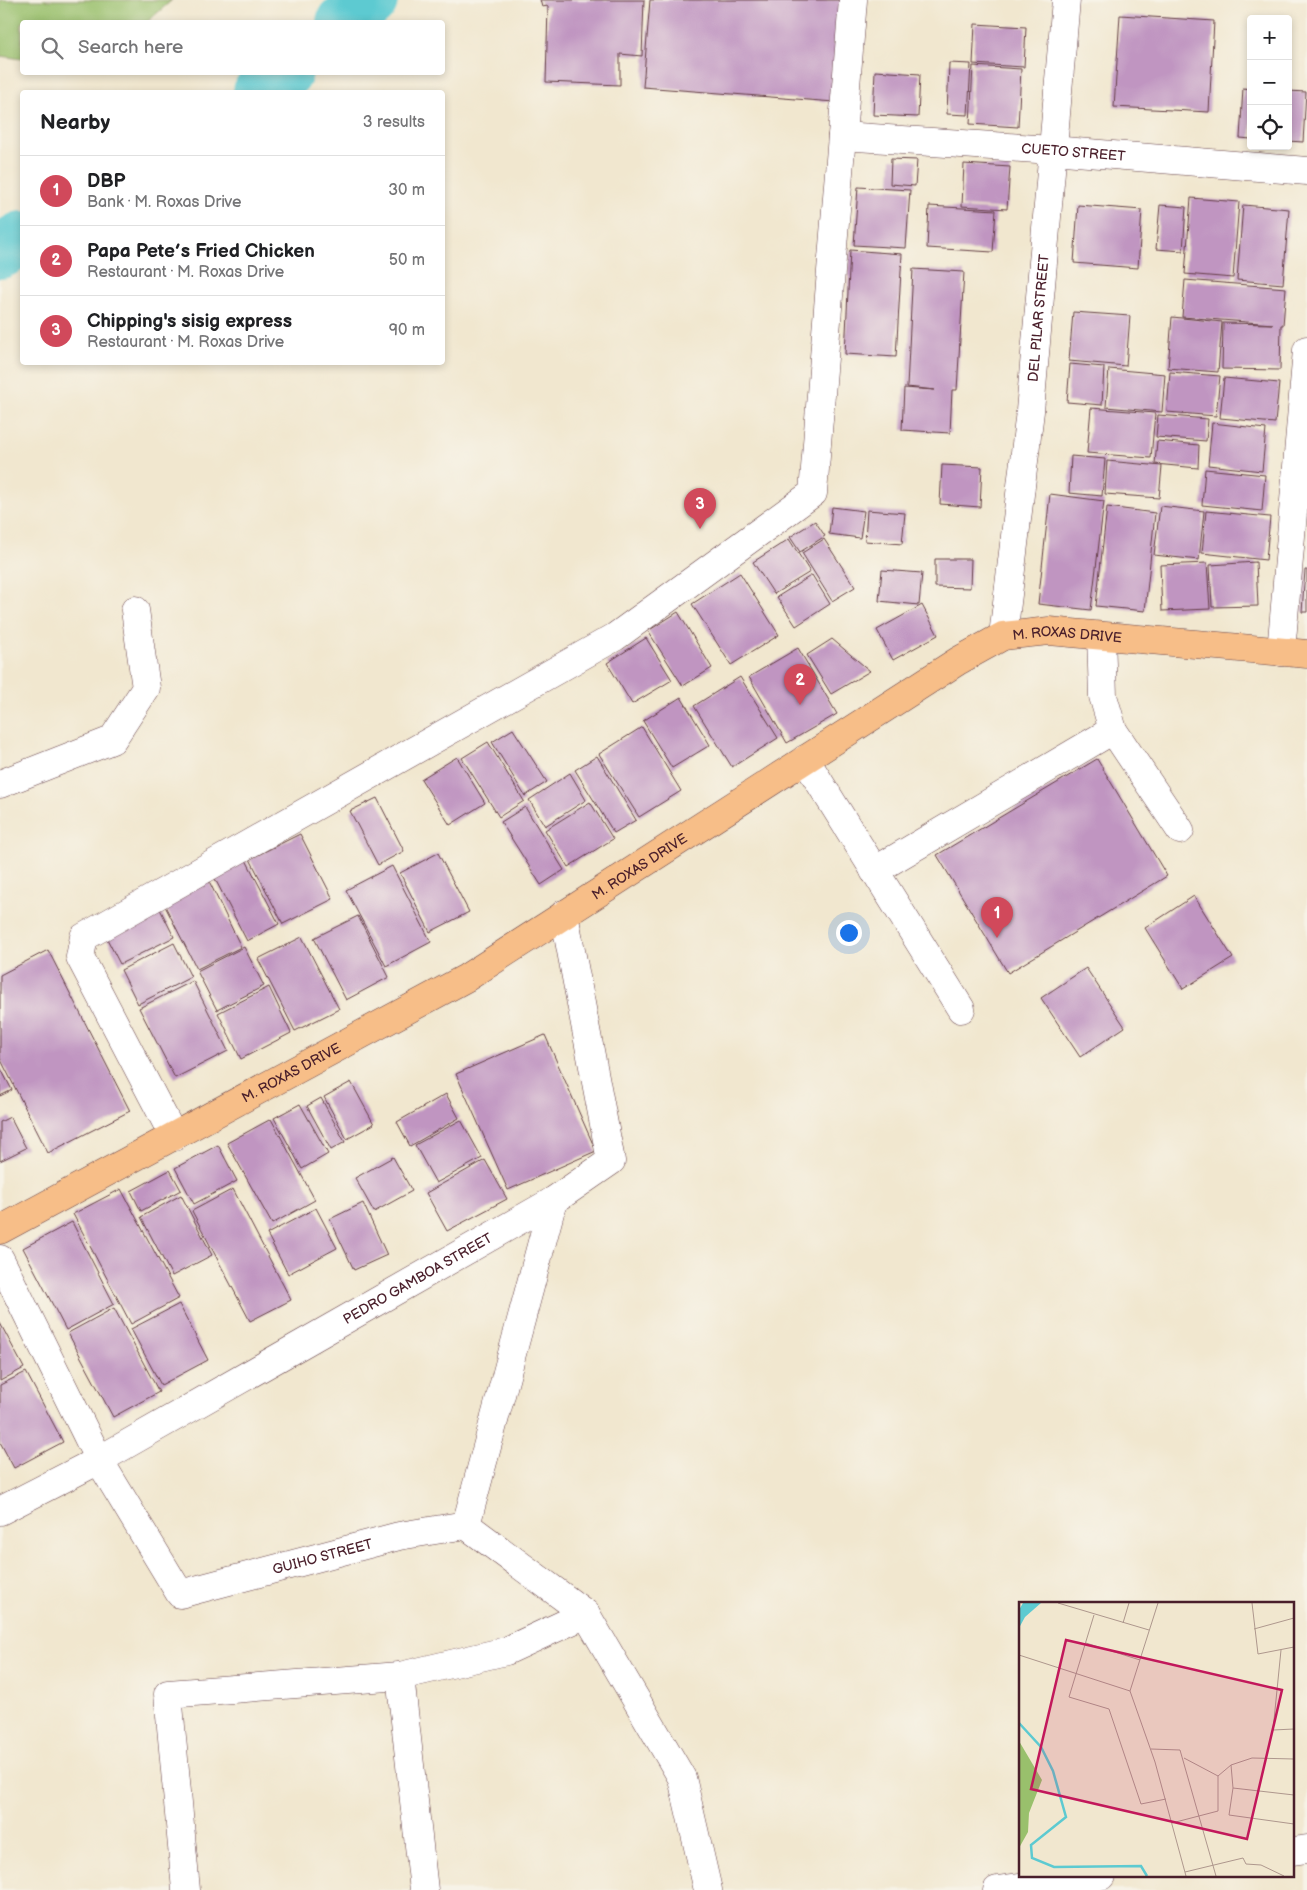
<!DOCTYPE html>
<meta charset="utf-8">
<style>
:root{--surface:#fff;--page:#f6f6f6;--text:#202124;--muted:#757577;--line:#e0e0e0;--accent:#d1495b}
body{margin:0;font-family:"Balsamiq Sans",sans-serif;background:var(--page);color:var(--text)}
.controls{position:absolute;right:15px;top:15px;display:grid;overflow:hidden;border-radius:5px;box-shadow:0 2px 8px #0003}
.controls button{width:45px;height:45px;display:grid;place-items:center;padding:0;border:0;border-bottom:1px solid var(--line);background:var(--surface);color:var(--text);font:25px sans-serif}
.you{position:absolute;left:848px;top:932px;width:18px;height:18px;margin:-12px;border:4px solid #fff;border-radius:50%;background:#1a73e8;box-shadow:0 0 0 8px #1a73e833}
.badge{display:grid;place-items:center;width:32px;height:32px;border-radius:50%;background:var(--accent);color:#fff;font-size:16px;font-weight:700}
.pin{position:absolute;translate:-50% -41px;filter:drop-shadow(0 1px 2px #0008)}
.pin::after{content:'';position:absolute;top:26px;width:18px;height:15px;background:inherit;clip-path:polygon(0 0,100% 0,50% 100%)}
.list{margin:0;padding:0;list-style:none}
h2{display:flex;justify-content:space-between;align-items:center;height:65px;margin:0;padding:0 20px;font-size:21px}
h2 small{font-size:16px;font-weight:400;color:var(--muted)}
.list li{display:grid;grid-template-columns:32px 1fr auto;gap:15px;align-items:center;box-sizing:border-box;height:70px;padding:0 20px;border-top:1px solid var(--line)}
.list b{display:block;font-size:19px;white-space:nowrap}
.list p{margin:0;font-size:16px;white-space:nowrap;color:var(--muted)}
.list em{font-size:16px;font-style:normal;color:var(--muted)}
.icon{flex:none;width:28px;height:28px;fill:none;stroke:currentColor;stroke-width:2;stroke-linecap:round;stroke-linejoin:round}
.map{position:relative;flex:none;width:1307px;height:1890px;overflow:hidden}
.search{position:absolute;background:var(--surface);box-shadow:0 2px 8px #0003;left:20px;top:20px;width:425px;height:55px;display:flex;align-items:center;gap:12px;box-sizing:border-box;padding:0 18px;border-radius:5px;color:var(--muted);font-size:19px}
.panel{position:absolute;background:var(--surface);box-shadow:0 2px 8px #0003;left:20px;top:90px;width:425px;height:275px;border-radius:5px}
.map>svg:first-child{display:block}
.green{fill:#99c06c;stroke:#72704c}
.lines{fill:none;stroke-linecap:round;stroke-linejoin:round}
.river{stroke:#5dcad1;stroke-width:56}
.building{fill:#c095c1}
.minor-casing{stroke:#633d44;stroke-width:29}
.major-casing{stroke:#633d44;stroke-width:29}
.minor{stroke:#fff;stroke-width:28}
.major{stroke:#f7be88;stroke-width:28}
.labels{text-anchor:middle;stroke-width:4;stroke-linejoin:round;paint-order:stroke}
.street-label{font-size:14px;fill:#4a1f2b;stroke:#f7f3e8}
.inset-river{fill:none;stroke:#5dcad1;stroke-width:2.5}
.inset-road{fill:none;stroke:#ae978d;stroke-width:1}
.view{fill:#c2185b;fill-opacity:0.15;stroke:#c2185b;stroke-width:2.5}
.inset-edge{fill:none;stroke:#4a1f2b;stroke-width:2.5}
</style>
<div class="map">
<svg width="1307" height="1890" viewBox="0 0 1307 1890">
<rect width="100%" height="100%" fill="#f7f3e8"/>
<filter id="ink" filterUnits="userSpaceOnUse"><feTurbulence type="fractalNoise" baseFrequency=".02" numOctaves="2"/><feDisplacementMap in="SourceGraphic" scale="10" xChannelSelector="R" yChannelSelector="G"/><feConvolveMatrix kernelMatrix="1 2 1 2 8 2 1 2 1" color-interpolation-filters="sRGB"/></filter>
<filter id="wash" filterUnits="userSpaceOnUse"><feTurbulence type="fractalNoise" baseFrequency=".0096" numOctaves="4" result="noise"/><feDisplacementMap in="SourceGraphic" scale="20" xChannelSelector="R" yChannelSelector="G"/><feGaussianBlur stdDeviation="1.12" result="paint"/><feColorMatrix in="noise" values="0 0 0 0 0 0 0 0 0 0 0 0 0 0 0 0 0 1.4 0 .05"/><feComposite in="paint" operator="in"/></filter>
<g filter="url(#wash)">
<rect width="100%" height="100%" fill="#f1e7cf"/>
<path class="green" d="M 0,0 L 172,0 L 147,22 L 22,22 L 22,59 L 0,56 Z"/>
<g class="lines">
<path class="river" d="M 344,22 L 370,0
M 261,92 L 285,72
M 0,251 L 22,239"/>
</g>
<g id="blocks">
<path class="building" d="M 540,0 L 644,0 L 642,56 L 620,54 L 620,85 L 546,82 L 548,6 L 542,7 Z
M 650,0 L 842,0 L 834,102 L 643,87 Z
M 1120,15 L 1214,21 L 1209,112 L 1114,107 Z
M 975,24 L 1026,27 L 1024,67 L 973,64 Z
M 949,63 L 971,64 L 968,115 L 947,114 Z
M 973,66 L 1021,69 L 1018,127 L 970,124 Z
M 875,71 L 920,74 L 918,117 L 873,115 Z
M 1243,88 L 1251,89 L 1251,139 L 1240,138 Z
M 1288,91 L 1306,92 L 1303,142 L 1288,141 Z
M 891,159 L 917,160 L 915,186 L 890,184 Z
M 964,164 L 1010,167 L 1007,209 L 962,206 Z
M 858,187 L 910,190 L 906,248 L 854,245 Z
M 1191,198 L 1239,202 L 1233,278 L 1185,274 Z
M 1078,205 L 1142,210 L 1138,268 L 1074,263 Z
M 1160,205 L 1186,207 L 1183,251 L 1156,249 Z
M 1243,205 L 1289,209 L 1283,284 L 1237,280 Z
M 929,206 L 996,210 L 993,252 L 927,248 Z
M 850,250 L 902,254 L 896,357 L 845,354 Z
M 913,269 L 964,272 L 957,390 L 952,390 L 950,433 L 902,430 L 904,388 L 935,390 L 907,387 Z
M 1185,280 L 1286,288 L 1283,325 L 1281,325 L 1280,370 L 1222,369 L 1223,323 L 1273,324 L 1182,317 Z
M 1073,312 L 1130,316 L 1126,366 L 1069,361 Z
M 1172,317 L 1222,322 L 1218,372 L 1168,368 Z
M 1070,364 L 1104,367 L 1102,405 L 1067,402 Z
M 1109,369 L 1165,374 L 1162,412 L 1106,407 Z
M 1170,372 L 1220,376 L 1216,416 L 1167,412 Z
M 1224,378 L 1279,383 L 1275,423 L 1220,418 Z
M 1091,408 L 1155,413 L 1151,458 L 1087,453 Z
M 1158,415 L 1208,419 L 1206,441 L 1156,437 Z
M 1212,423 L 1266,429 L 1262,471 L 1208,465 Z
M 1157,441 L 1199,445 L 1198,468 L 1155,464 Z
M 1071,456 L 1105,459 L 1102,496 L 1069,493 Z
M 1107,461 L 1162,466 L 1159,498 L 1105,494 Z
M 942,465 L 982,467 L 980,507 L 940,504 Z
M 1205,469 L 1265,475 L 1262,511 L 1202,505 Z
M 1050,494 L 1104,501 L 1091,610 L 1038,604 Z
M 1160,506 L 1204,511 L 1199,560 L 1154,555 Z
M 832,507 L 864,511 L 860,538 L 829,534 Z
M 1107,507 L 1155,513 L 1145,611 L 1096,606 Z
M 867,510 L 905,513 L 902,544 L 865,541 Z
M 1206,511 L 1270,517 L 1266,560 L 1202,553 Z
M 815,521 L 825,536 L 800,552 L 790,537 Z
M 789,539 L 810,572 L 774,594 L 753,562 Z
M 824,539 L 855,587 L 832,601 L 802,553 Z
M 935,559 L 971,559 L 970,588 L 935,587 Z
M 1256,562 L 1258,606 L 1212,607 L 1210,565 Z
M 1207,563 L 1210,609 L 1162,611 L 1160,565 Z
M 882,570 L 922,573 L 919,605 L 879,601 Z
M 1305,570 L 1307,570 L 1307,612 L 1302,612 Z
M 740,573 L 779,635 L 731,665 L 692,604 Z
M 812,575 L 830,604 L 796,626 L 777,597 Z
M 922,605 L 938,635 L 893,660 L 877,630 Z
M 678,612 L 712,668 L 683,686 L 648,631 Z
M 646,638 L 672,680 L 632,704 L 607,663 Z
M 832,639 L 870,671 L 831,694 L 807,655 Z
M 798,648 L 837,714 L 787,743 L 749,677 Z
M 740,677 L 778,738 L 732,767 L 694,706 Z
M 681,697 L 710,745 L 672,768 L 643,721 Z
M 642,727 L 681,791 L 639,817 L 599,754 Z
M 513,729 L 547,782 L 525,796 L 492,742 Z
M 488,742 L 524,801 L 499,817 L 462,758 Z
M 597,756 L 636,820 L 614,833 L 575,770 Z
M 457,757 L 485,803 L 450,825 L 421,779 Z
M 1097,759 L 1167,876 L 1008,973 L 937,855 Z
M 570,773 L 586,800 L 545,826 L 529,800 Z
M 377,798 L 404,851 L 378,865 L 350,811 Z
M 590,802 L 613,839 L 568,867 L 545,830 Z
M 525,807 L 564,870 L 541,885 L 501,822 Z
M 300,834 L 333,899 L 283,924 L 250,859 Z
M 438,853 L 469,912 L 430,932 L 400,873 Z
M 246,860 L 279,924 L 247,941 L 214,877 Z
M 392,866 L 431,942 L 386,966 L 346,890 Z
M 208,879 L 241,947 L 197,969 L 163,902 Z
M 1194,896 L 1233,958 L 1183,989 L 1145,928 Z
M 158,905 L 174,937 L 120,964 L 104,933 Z
M 358,916 L 389,977 L 346,1000 L 314,938 Z
M 302,937 L 339,1009 L 295,1031 L 258,959 Z
M 174,943 L 191,977 L 138,1004 L 121,970 Z
M 244,947 L 264,986 L 217,1010 L 197,971 Z
M 48,950 L 130,1111 L 48,1153 L 0,1058 L 0,975 Z
M 1086,968 L 1125,1027 L 1080,1057 L 1041,998 Z
M 193,981 L 228,1051 L 175,1078 L 139,1008 Z
M 269,987 L 291,1033 L 241,1059 L 218,1013 Z
M 545,1035 L 596,1151 L 508,1190 L 456,1074 Z
M 0,1067 L 12,1090 L 0,1096 Z
M 351,1082 L 374,1124 L 347,1139 L 324,1097 Z
M 446,1094 L 459,1118 L 410,1146 L 397,1122 Z
M 321,1098 L 345,1142 L 331,1150 L 307,1106 Z
M 300,1104 L 328,1154 L 302,1169 L 274,1118 Z
M 10,1117 L 26,1148 L 0,1161 L 0,1122 Z
M 271,1119 L 315,1200 L 272,1224 L 227,1143 Z
M 461,1120 L 482,1158 L 436,1183 L 415,1145 Z
M 218,1145 L 237,1181 L 194,1204 L 175,1168 Z
M 393,1157 L 412,1191 L 374,1212 L 355,1178 Z
M 485,1160 L 507,1199 L 447,1231 L 426,1193 Z
M 170,1170 L 181,1190 L 141,1211 L 131,1191 Z
M 121,1189 L 179,1298 L 131,1324 L 73,1214 Z
M 233,1189 L 291,1300 L 250,1321 L 192,1211 Z
M 181,1195 L 212,1255 L 172,1276 L 141,1217 Z
M 363,1203 L 387,1255 L 354,1270 L 330,1219 Z
M 316,1208 L 337,1248 L 288,1274 L 267,1234 Z
M 72,1222 L 114,1304 L 66,1330 L 23,1248 Z
M 179,1304 L 208,1360 L 161,1385 L 131,1329 Z
M 114,1308 L 159,1392 L 113,1417 L 68,1333 Z
M 0,1323 L 24,1368 L 0,1381 Z
M 26,1372 L 63,1442 L 14,1468 L 0,1442 L 0,1385 Z"/>
</g>
</g>
<g filter="url(#ink)">
<use href="#blocks" fill-opacity="0" stroke="#633d44" stroke-width="1"/>
<g class="lines">
<defs>
<g id="minor">
<path id="s1" d="M 842,136 L 1052,150 L 1307,171"/>
<path id="s2" d="M 1003,636 L 1030,411 L 1066,0"/>
<path d="M 1101,636 L 1103,696 L 1113,730 L 1180,830"/>
<path d="M 1281,652 L 1307,350"/>
<path d="M 805,759 L 961,1009"/>
<path d="M 0,784 L 112,740 L 146,688 L 135,610"/>
<path d="M 874,871 L 1113,730"/>
<path d="M 174,1137 L 80,957 L 84,937 L 615,637 L 813,493 L 853,0"/>
<path d="M 553,1201 L 466,1525 L 586,1614 L 682,1778 L 708,1890"/>
<path id="s3" d="M 0,1259 L 99,1460 L 180,1594 L 399,1536 L 466,1525"/>
<path id="s4" d="M 0,1511 L 99,1460 L 553,1201 L 611,1161 L 564,914"/>
<path d="M 400,1676 L 424,1890"/>
<path d="M 1293,1851 L 1307,1849"/>
<path d="M 186,1890 L 168,1694 L 400,1676 L 506,1651 L 586,1614"/>
<path d="M 997,1890 L 1101,1876"/>
</g>
<g id="major">
<path id="s5" d="M 0,1230 L 466,978 L 958,661 L 1003,636 L 1049,631 L 1307,654"/>
</g>
</defs>
<use href="#minor" class="minor-casing"/>
<use href="#major" class="major-casing"/>
<use href="#minor" class="minor"/>
<use href="#major" class="major"/>
</g>
</g>
<g class="labels">
<g class="street-label">
<text dy="5" stroke="none"><textPath href="#s1" startOffset="232">CUETO STREET</textPath></text>
<text dy="5" stroke="none"><textPath href="#s2" startOffset="320">DEL PILAR STREET</textPath></text>
<text dy="5" stroke="none"><textPath href="#s5" startOffset="1231">M. ROXAS DRIVE</textPath></text>
<text dy="5" stroke="none"><textPath href="#s5" startOffset="736">M. ROXAS DRIVE</textPath></text>
<text dy="5" stroke="none"><textPath href="#s5" startOffset="331">M. ROXAS DRIVE</textPath></text>
<text dy="5" stroke="none"><textPath href="#s4" startOffset="478">PEDRO GAMBOA STREET</textPath></text>
<text dy="5" stroke="none"><textPath href="#s3" startOffset="528">GUIHO STREET</textPath></text>
</g>
</g>
<g transform="translate(1019 1602)">
<rect width="275" height="275" fill="#f1e7cf"/>
<path d="M 0,139 L 23,178 L 10,211 L 9,230 L 0,246 Z" fill="#99c06c"/>
<path d="M 4,1 L 22,1 L 6,15 L 0,26 L 0,8 Z" fill="#5dcad1"/>
<path class="inset-river" d="M 0,121 L 22,145 L 34,169 L 47,215 L 12,243 L 13,256 L 35,265 L 122,264 L 128,274"/>
<path class="inset-road" d="M 39,1 L 130,28M 139,1 L 111,89 L 136,160 L 167,274M 233,1 L 239,52 L 275,45M 75,13 L 50,95 L 90,107 L 122,202 L 147,197M 104,21 L 110,1M 235,27 L 275,16M 67,41 L 121,58M 262,48 L 254,128 L 275,127M 0,53 L 111,89M 132,147 L 161,148 L 197,274M 165,156 L 199,174 L 212,163 L 233,156 L 275,157M 212,163 L 214,186 L 210,213 L 275,222M 214,186 L 275,193M 153,221 L 199,209 L 199,174M 166,270 L 224,256 L 227,262 L 242,263 L 265,274"/>
<path class="view" d="M 47,38 L 263,88 L 228,237 L 12,187 Z"/>
<rect width="275" height="275" class="inset-edge"/>
</g>
</svg>
<div class="controls">
<button>+</button>
<button>−</button>
<button><svg class="icon" aria-label="locate" viewBox="0 0 24 24"><circle cx="12" cy="12" r="6"/><path d="M12 2v4M12 18v4M2 12h4M18 12h4"/></svg></button>
</div>
<div class="you"></div>
<div class="pin badge" style="left:997px;top:938px">1</div>
<div class="pin badge" style="left:800px;top:705px">2</div>
<div class="pin badge" style="left:700px;top:529px">3</div>
<div class="search"><svg class="icon" aria-label="search" viewBox="0 0 24 24"><circle cx="10" cy="10" r="6"/><path d="M15 15l6 6"/></svg>Search here</div>
<section class="panel">
<h2>Nearby<small>3 results</small></h2>
<ul class="list">
<li><span class="badge">1</span><div><b>DBP</b><p>Bank · M. Roxas Drive</p></div><em>30 m</em></li>
<li><span class="badge">2</span><div><b>Papa Pete’s Fried Chicken</b><p>Restaurant · M. Roxas Drive</p></div><em>50 m</em></li>
<li><span class="badge">3</span><div><b>Chipping's sisig express</b><p>Restaurant · M. Roxas Drive</p></div><em>90 m</em></li>
</ul>
</section>
</div>
